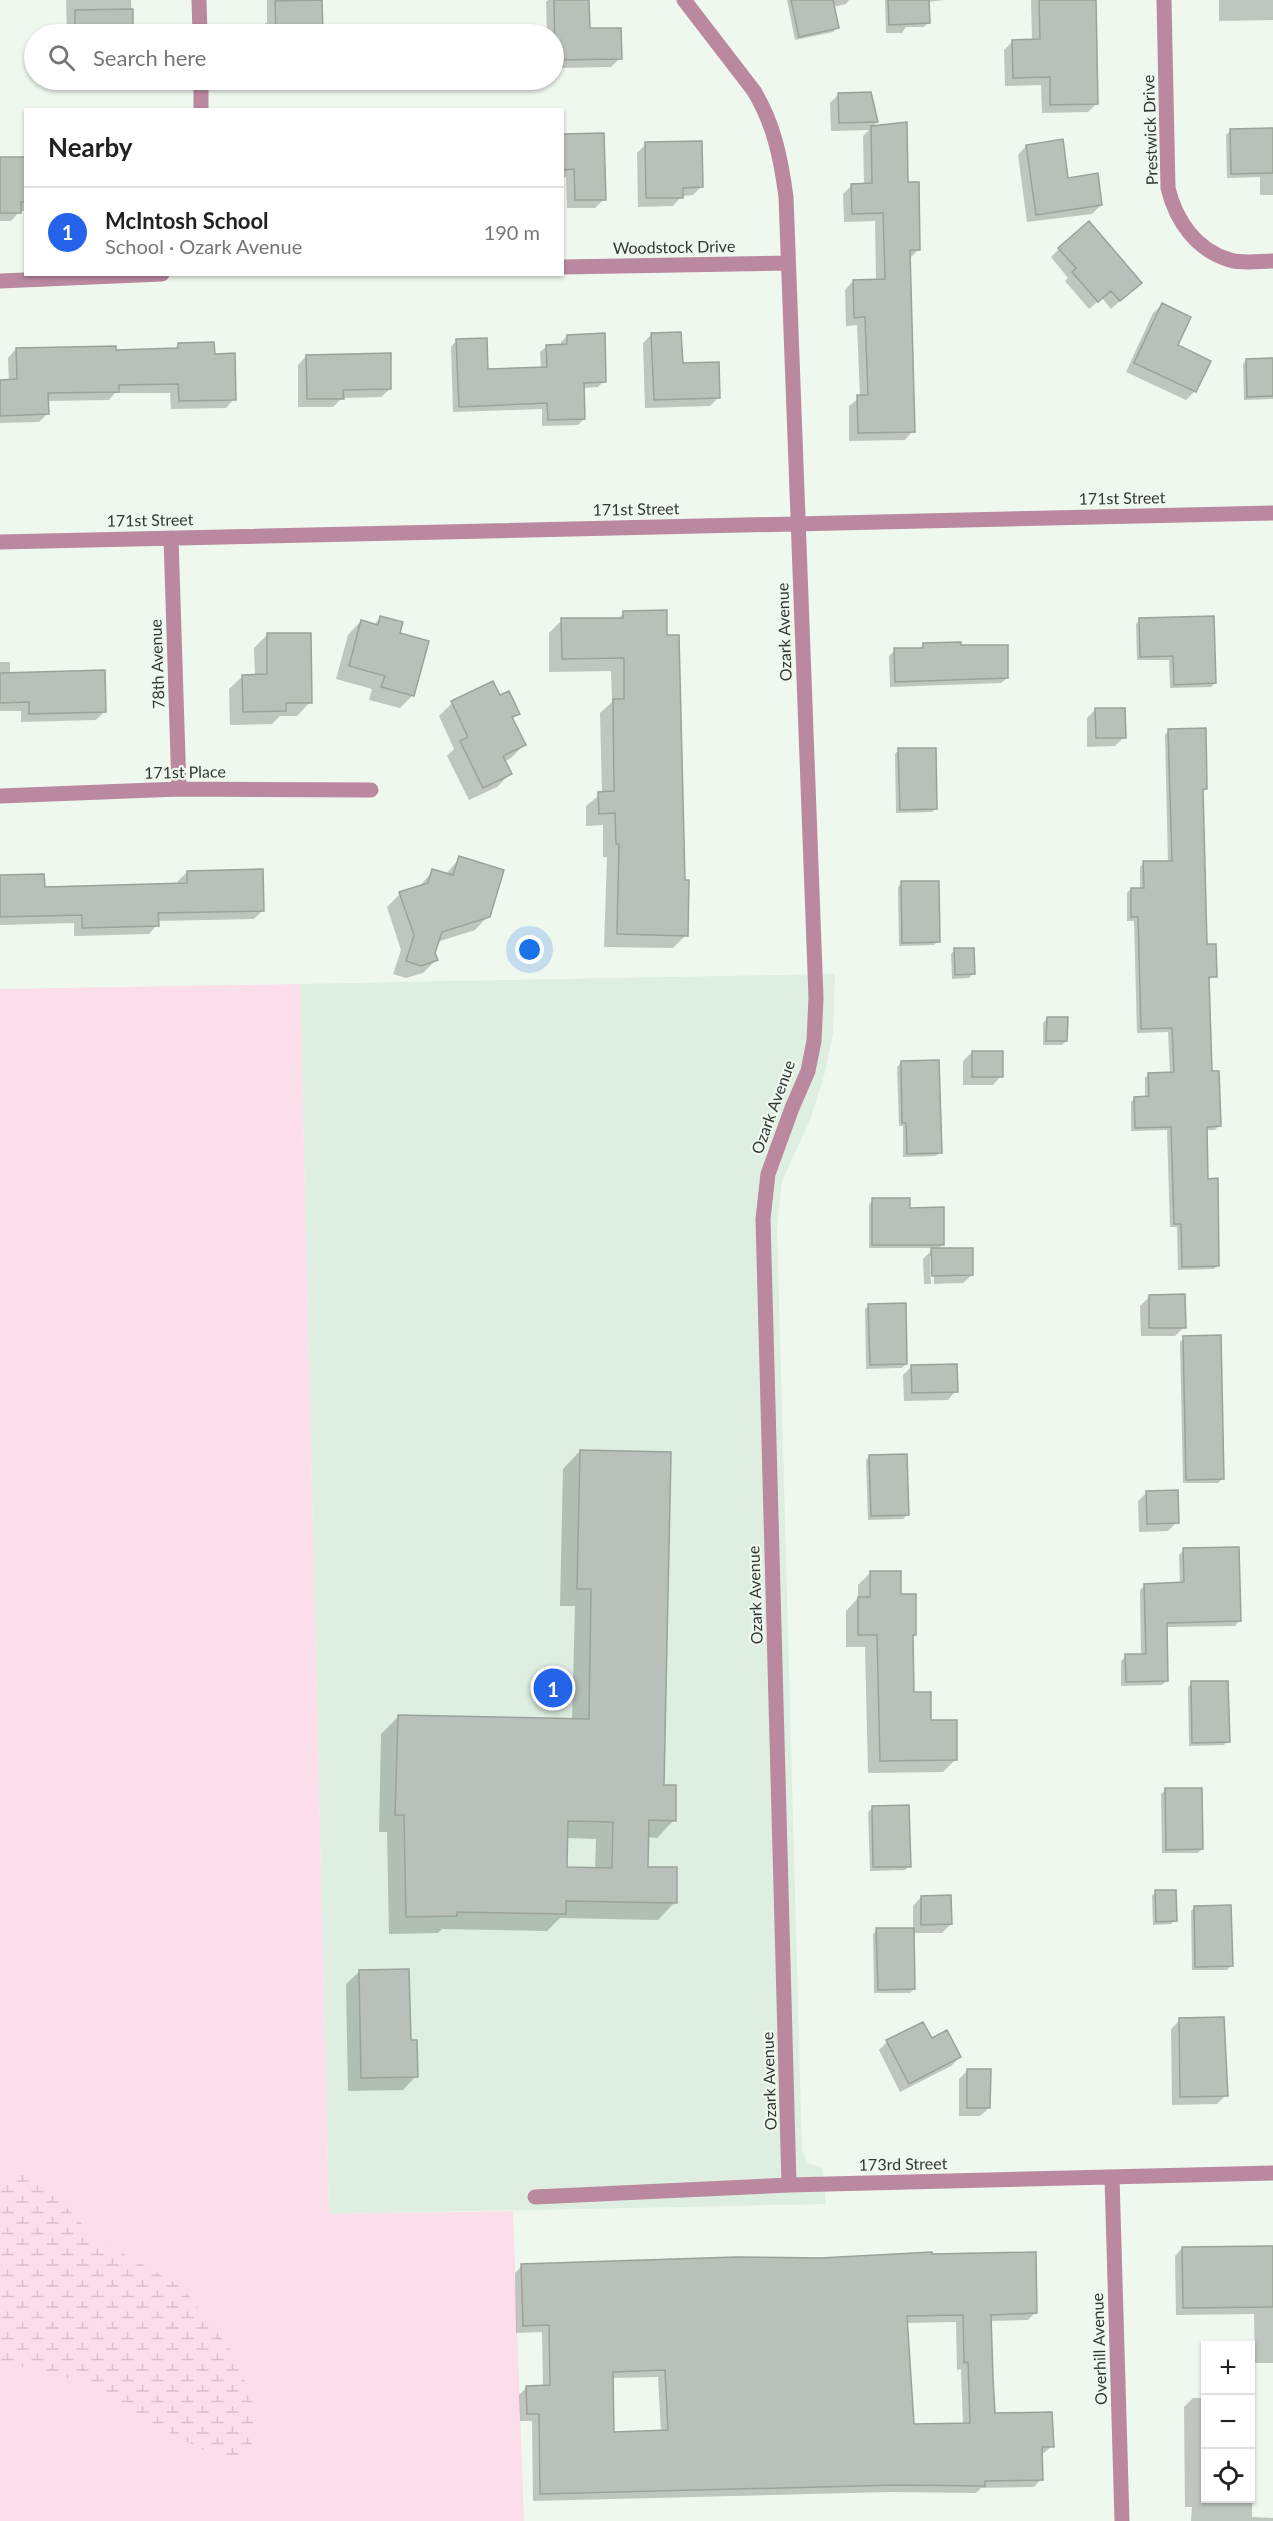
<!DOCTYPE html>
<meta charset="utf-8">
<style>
:root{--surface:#fff;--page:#f2f2f2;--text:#222;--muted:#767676;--line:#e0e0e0;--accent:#2563eb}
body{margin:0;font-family:Lato,sans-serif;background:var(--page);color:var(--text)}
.controls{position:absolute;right:18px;bottom:18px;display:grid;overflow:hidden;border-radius:0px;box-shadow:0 2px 4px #0004}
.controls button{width:54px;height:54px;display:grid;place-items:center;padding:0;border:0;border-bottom:2px solid var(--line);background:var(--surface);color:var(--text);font:30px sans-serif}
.you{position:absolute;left:530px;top:950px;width:21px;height:21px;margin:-15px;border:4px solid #fff;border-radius:50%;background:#1a73e8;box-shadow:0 0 0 9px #1a73e833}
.badge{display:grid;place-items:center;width:39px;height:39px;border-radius:50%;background:var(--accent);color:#fff;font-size:20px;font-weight:700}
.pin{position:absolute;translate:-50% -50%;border:3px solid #fff;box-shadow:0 2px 6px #0006}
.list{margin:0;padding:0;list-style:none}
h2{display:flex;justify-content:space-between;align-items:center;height:78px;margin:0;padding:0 24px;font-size:26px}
h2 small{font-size:20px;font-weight:400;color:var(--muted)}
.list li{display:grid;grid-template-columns:39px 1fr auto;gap:18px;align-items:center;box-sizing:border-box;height:90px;padding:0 24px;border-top:2px solid var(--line)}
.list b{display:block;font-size:22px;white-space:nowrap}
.list p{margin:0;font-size:20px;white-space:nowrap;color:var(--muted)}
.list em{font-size:20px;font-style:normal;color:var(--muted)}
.icon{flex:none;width:33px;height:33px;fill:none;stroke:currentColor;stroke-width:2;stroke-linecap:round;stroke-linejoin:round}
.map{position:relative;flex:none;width:1273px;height:2521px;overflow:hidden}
.search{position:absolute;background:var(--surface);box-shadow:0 2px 4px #0004;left:24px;top:24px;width:540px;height:66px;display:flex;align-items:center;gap:15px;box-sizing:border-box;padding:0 21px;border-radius:33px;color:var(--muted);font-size:22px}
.panel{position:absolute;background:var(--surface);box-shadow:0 2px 4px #0004;left:24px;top:108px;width:540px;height:168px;border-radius:0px}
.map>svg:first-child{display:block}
.built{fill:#deeee0}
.grass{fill:#fbdeea}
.wetland{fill:url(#wetland-marsh)}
.shadow{fill:#0003;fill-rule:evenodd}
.building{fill:#b8c1b9;stroke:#9aa29b;stroke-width:1.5;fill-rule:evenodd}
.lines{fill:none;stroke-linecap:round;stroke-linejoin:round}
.minor{stroke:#ba889f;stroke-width:15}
.labels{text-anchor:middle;stroke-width:4.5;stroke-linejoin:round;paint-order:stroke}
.street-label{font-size:16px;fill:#323633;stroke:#eef8ef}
</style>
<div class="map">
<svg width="1273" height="2521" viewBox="0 0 1273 2521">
<defs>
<pattern id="wetland-marsh" width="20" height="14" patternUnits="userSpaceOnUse" patternTransform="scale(1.5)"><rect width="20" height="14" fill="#fbdeea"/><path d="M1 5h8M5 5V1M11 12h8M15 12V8" fill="none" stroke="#d8bfc9"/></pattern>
</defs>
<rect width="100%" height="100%" fill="#eef8ef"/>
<path class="built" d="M 835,974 L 833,1034 L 824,1076 L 810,1120 L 782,1181 L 777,1225 L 802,2151 L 808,2163 L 822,2168 L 826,2204 L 329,2214 L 300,984 Z"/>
<path class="grass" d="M 300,984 L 329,2214 L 513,2211 L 524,2521 L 0,2521 L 0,989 Z"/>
<path class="wetland" d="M 0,2173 L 35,2173 L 94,2237 L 182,2287 L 234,2354 L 254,2406 L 251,2453 L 224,2460 L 177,2437 L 84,2382 L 0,2362 Z"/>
<path class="shadow" d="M 66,0 L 131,0 L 132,34 L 67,34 Z
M 267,0 L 321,0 L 321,34 L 257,34 L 257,30 L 267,22 Z
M 548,0 L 588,0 L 589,30 L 620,58 L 611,67 L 554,68 L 554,34 L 547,34 L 546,2 Z
M 787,0 L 849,0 L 846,4 L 833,7 L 837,28 L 833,32 L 795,40 Z
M 885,0 L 944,0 L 928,2 L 928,23 L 924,27 L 906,27 L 902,33 L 886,33 Z
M 1031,0 L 1095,0 L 1097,103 L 1088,112 L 1042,113 L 1041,85 L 1005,86 L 1004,50 L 1013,41 L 1032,41 Z
M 1219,0 L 1273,0 L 1273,20 L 1219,21 Z
M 839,94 L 877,122 L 871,128 L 905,123 L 907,184 L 919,249 L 910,258 L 913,431 L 905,440 L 849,441 L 849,406 L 860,397 L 857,325 L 846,326 L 845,290 L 853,281 L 876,281 L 875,221 L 844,222 L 843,194 L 852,185 L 864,185 L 863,136 L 869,130 L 831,131 L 830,103 Z
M 1273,129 L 1273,195 L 1260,195 L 1260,177 L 1227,178 L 1226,135 L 1231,130 Z
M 562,135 L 604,199 L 595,208 L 567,208 L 566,177 L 562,178 Z
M 646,144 L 701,187 L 693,195 L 682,196 L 673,206 L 638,207 L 637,153 Z
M 1026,146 L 1067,179 L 1101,205 L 1092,214 L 1027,222 L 1018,155 Z
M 26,157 L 26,211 L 20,211 L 11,221 L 0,221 L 0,158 Z
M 1059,249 L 1131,291 L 1111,309 L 1102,298 L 1089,309 L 1065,281 L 1068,278 L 1051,257 Z
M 1162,305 L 1195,391 L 1186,400 L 1126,372 L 1153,313 Z
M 652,334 L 719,397 L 710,406 L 645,408 L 643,343 Z
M 567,336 L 604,381 L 598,387 L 583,388 L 584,419 L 578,425 L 542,426 L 542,409 L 453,412 L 451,347 L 457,340 L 486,371 L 541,369 L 540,352 L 547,346 L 561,346 L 561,342 Z
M 178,345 L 213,355 L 234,399 L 226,408 L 171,409 L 170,393 L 115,393 L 109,400 L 47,401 L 48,413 L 39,422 L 0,423 L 0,381 L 9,381 L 8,358 L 16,349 L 115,352 L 173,350 Z
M 306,356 L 390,389 L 381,397 L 342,398 L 333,407 L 298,407 L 298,365 Z
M 1273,359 L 1273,399 L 1244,400 L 1243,364 L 1247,360 Z
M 624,613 L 666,637 L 686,935 L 673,948 L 604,947 L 607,857 L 603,857 L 603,825 L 586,826 L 586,806 L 602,793 L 600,713 L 612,702 L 611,671 L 549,672 L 549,633 L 562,620 L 617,619 Z
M 381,617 L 399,634 L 413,695 L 400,708 L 369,700 L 372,689 L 336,679 L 348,635 L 361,621 L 374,625 Z
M 1140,620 L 1215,683 L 1211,687 L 1170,688 L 1169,660 L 1137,660 L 1136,624 Z
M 267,635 L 310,702 L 297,716 L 280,716 L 272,724 L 230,725 L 229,689 L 243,676 L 255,676 L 254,648 Z
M 923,645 L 1007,678 L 1001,683 L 890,687 L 889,656 L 895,650 L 919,649 Z
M 0,662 L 10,662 L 10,674 L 104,712 L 96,720 L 21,722 L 21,711 L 0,711 Z
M 500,697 L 518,713 L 512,720 L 524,745 L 511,758 L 504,762 L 510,774 L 497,787 L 469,800 L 447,756 L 454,749 L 439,716 L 452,703 Z
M 1096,709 L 1124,737 L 1115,746 L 1087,747 L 1087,718 Z
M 1169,730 L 1206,789 L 1201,793 L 1205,945 L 1215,976 L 1208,980 L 1210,1072 L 1219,1126 L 1215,1130 L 1205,1130 L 1207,1180 L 1218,1265 L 1214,1269 L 1178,1270 L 1177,1227 L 1170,1227 L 1167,1130 L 1131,1131 L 1131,1102 L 1135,1098 L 1145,1098 L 1145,1078 L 1149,1074 L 1170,1074 L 1168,1032 L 1137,1033 L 1134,921 L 1127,921 L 1127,893 L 1131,889 L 1140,889 L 1140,867 L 1144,863 L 1168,863 L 1165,735 Z
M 899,750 L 936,808 L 932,812 L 896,813 L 895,754 Z
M 460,858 L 488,916 L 475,930 L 437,942 L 434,953 L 436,960 L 423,973 L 406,978 L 393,974 L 401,950 L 387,907 L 400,894 L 418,888 L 433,871 L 445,875 Z
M 187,872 L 263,910 L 254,919 L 157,921 L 157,925 L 149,934 L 74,936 L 74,923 L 0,925 L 0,876 L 43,888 L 178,885 L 178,881 Z
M 902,883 L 938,941 L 934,945 L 899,946 L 898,887 Z
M 955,950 L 973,974 L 969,978 L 952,979 L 951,954 Z
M 1047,1019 L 1066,1041 L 1062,1045 L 1043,1045 L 1043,1023 Z
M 972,1052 L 1001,1076 L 993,1085 L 963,1085 L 963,1061 Z
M 901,1063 L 940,1152 L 936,1156 L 903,1157 L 903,1126 L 899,1126 L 897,1067 Z
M 873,1200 L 909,1209 L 943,1244 L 937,1250 L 972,1275 L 963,1283 L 924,1284 L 923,1259 L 934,1248 L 869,1248 L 869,1204 ZM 930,1256 L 933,1256 L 934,1284 L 931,1284 Z
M 1149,1297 L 1184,1327 L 1175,1336 L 1141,1336 L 1140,1306 Z
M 869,1306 L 906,1364 L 902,1368 L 866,1369 L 865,1309 Z
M 1184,1338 L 1222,1479 L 1218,1483 L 1183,1483 L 1180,1342 Z
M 912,1366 L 956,1391 L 948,1400 L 904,1401 L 903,1375 Z
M 580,1451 L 663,1787 L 674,1820 L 657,1838 L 648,1837 L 647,1868 L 675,1902 L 658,1920 L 560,1918 L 547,1931 L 442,1929 L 438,1933 L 389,1934 L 387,1832 L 379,1832 L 381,1734 L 398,1717 L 572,1720 L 575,1606 L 560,1606 L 563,1469 ZM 566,1838 L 596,1839 L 595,1869 L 566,1868 Z
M 870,1456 L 907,1515 L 903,1519 L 868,1520 L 866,1460 Z
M 1147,1492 L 1177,1522 L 1168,1531 L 1139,1532 L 1138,1501 Z
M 1184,1550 L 1239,1621 L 1235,1626 L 1165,1627 L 1167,1680 L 1162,1685 L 1121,1686 L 1121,1661 L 1126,1656 L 1141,1655 L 1140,1590 L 1145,1585 L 1180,1584 L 1179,1555 Z
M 871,1572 L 900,1596 L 915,1634 L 912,1637 L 913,1694 L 956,1759 L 943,1772 L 868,1773 L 865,1647 L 846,1647 L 846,1611 L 858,1598 L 858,1585 Z
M 1192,1683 L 1228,1741 L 1224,1745 L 1189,1746 L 1188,1687 Z
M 1165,1790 L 1202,1849 L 1198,1853 L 1162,1853 L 1161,1794 Z
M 872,1808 L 909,1866 L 905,1870 L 870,1871 L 868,1812 Z
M 1156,1892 L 1175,1920 L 1171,1924 L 1153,1925 L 1152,1896 Z
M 921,1897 L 951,1924 L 942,1933 L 913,1933 L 914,1989 L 910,1993 L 874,1993 L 873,1934 L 877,1930 L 913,1929 L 913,1906 Z
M 1195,1907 L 1231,1966 L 1227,1970 L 1192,1970 L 1191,1911 Z
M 360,1971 L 409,2042 L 416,2076 L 403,2090 L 348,2091 L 346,1984 Z
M 1180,2020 L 1226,2095 L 1217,2104 L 1172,2105 L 1171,2029 Z
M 931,2040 L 960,2057 L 951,2066 L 900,2092 L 879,2050 L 887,2042 Z
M 968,2070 L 989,2108 L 980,2116 L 959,2116 L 959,2079 Z
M 1273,2246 L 1273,2363 L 1255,2363 L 1254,2314 L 1176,2315 L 1175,2256 L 1182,2248 Z
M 820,2259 L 1035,2313 L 1028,2320 L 990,2321 L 993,2415 L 1052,2446 L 1044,2453 L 1041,2454 L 1041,2479 L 1034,2487 L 981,2488 L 976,2493 L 890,2492 L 533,2501 L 532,2421 L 520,2421 L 519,2395 L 527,2387 L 543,2387 L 542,2332 L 516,2333 L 515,2273 L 522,2266 ZM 956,2322 L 957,2370 L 961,2369 L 963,2425 L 912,2426 L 911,2379 L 908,2379 L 906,2323 ZM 658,2377 L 661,2432 L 613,2433 L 612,2378 Z
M 1251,2368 L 1252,2517 L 1273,2518 L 1273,2521 L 1191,2521 L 1192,2507 L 1185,2507 L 1184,2407 L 1193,2398 L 1206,2398 L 1206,2498 L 1250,2498 Z"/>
<path class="building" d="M 322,0 L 323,34 L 276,34 L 275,1 Z
M 554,0 L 589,0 L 590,28 L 621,28 L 622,59 L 555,60 Z
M 791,0 L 833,0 L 839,28 L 799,37 Z
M 888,0 L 929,0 L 930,23 L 889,25 Z
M 1039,0 L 1096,0 L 1098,104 L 1050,105 L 1050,77 L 1013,78 L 1012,40 L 1040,39 Z
M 133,9 L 133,34 L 75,34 L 75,10 Z
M 871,92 L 878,122 L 839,123 L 838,93 Z
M 907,122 L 908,182 L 919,182 L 920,250 L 910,250 L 915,432 L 858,433 L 857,395 L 868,395 L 865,317 L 854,318 L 853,280 L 885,279 L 883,213 L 852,214 L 851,184 L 872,183 L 871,126 Z
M 1273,128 L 1273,173 L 1231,174 L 1230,129 Z
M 604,133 L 606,200 L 575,200 L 574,169 L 562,170 L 562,134 Z
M 1063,139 L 1068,178 L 1098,173 L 1102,205 L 1036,215 L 1026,145 Z
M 702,141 L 703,187 L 683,188 L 683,198 L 646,198 L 645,142 Z
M 0,157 L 26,157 L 26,202 L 21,202 L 21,213 L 0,213 Z
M 1089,221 L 1142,283 L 1120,301 L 1111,291 L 1098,302 L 1072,272 L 1076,268 L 1058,248 Z
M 1162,303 L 1191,317 L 1178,345 L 1211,361 L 1196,392 L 1134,363 Z
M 681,332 L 683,363 L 719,362 L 720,398 L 654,400 L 651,333 Z
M 605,333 L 606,382 L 584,383 L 585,419 L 548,420 L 547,403 L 459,407 L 456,339 L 487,338 L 488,369 L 547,367 L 546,345 L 567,344 L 567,335 Z
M 214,342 L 215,354 L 235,353 L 236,400 L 179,401 L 178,384 L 119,385 L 119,392 L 48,393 L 49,414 L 0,416 L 0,380 L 17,379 L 16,348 L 116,346 L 116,350 L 178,348 L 178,343 Z
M 391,353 L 391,389 L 343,390 L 344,399 L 307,399 L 306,355 Z
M 1273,358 L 1273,396 L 1247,397 L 1246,359 Z
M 667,610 L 667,635 L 679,635 L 685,880 L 689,880 L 688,936 L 617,934 L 619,844 L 616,844 L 615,813 L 599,814 L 598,792 L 614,791 L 613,699 L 624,699 L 624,658 L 562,659 L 561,618 L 623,618 L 623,611 Z
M 380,616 L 403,622 L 400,633 L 429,641 L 414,696 L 381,687 L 385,676 L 349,666 L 361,620 L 378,625 Z
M 1214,616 L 1216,683 L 1174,685 L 1173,656 L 1140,657 L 1139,618 Z
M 267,633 L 311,633 L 312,703 L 286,703 L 286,711 L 243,712 L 242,675 L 267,674 Z
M 961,642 L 961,645 L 1008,645 L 1008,678 L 895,682 L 894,648 L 923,648 L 923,643 Z
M 105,670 L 106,712 L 29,714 L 29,702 L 0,703 L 0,673 Z
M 493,681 L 500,695 L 509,691 L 520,714 L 512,717 L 526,745 L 503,756 L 512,774 L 483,788 L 460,741 L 468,737 L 451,701 Z
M 1095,708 L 1125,708 L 1126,738 L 1096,738 Z
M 1206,728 L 1207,789 L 1203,789 L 1207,944 L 1216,944 L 1217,977 L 1209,977 L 1212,1071 L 1219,1071 L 1221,1126 L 1207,1127 L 1208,1179 L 1218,1178 L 1219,1266 L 1182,1267 L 1181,1224 L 1174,1224 L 1171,1127 L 1135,1128 L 1134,1097 L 1149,1096 L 1148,1073 L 1174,1072 L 1172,1028 L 1141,1029 L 1138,917 L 1131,917 L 1131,888 L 1144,888 L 1143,861 L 1172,861 L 1168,729 Z
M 898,748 L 936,748 L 937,809 L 900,810 Z
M 459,856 L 504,870 L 490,917 L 442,932 L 435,953 L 438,960 L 421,966 L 406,961 L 414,935 L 399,892 L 428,883 L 432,869 L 453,875 Z
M 263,869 L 264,911 L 158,913 L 159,926 L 82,928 L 82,915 L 0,917 L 0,875 L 44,874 L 45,887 L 187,883 L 187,871 Z
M 901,881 L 939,881 L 940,942 L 902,943 Z
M 954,948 L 974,948 L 975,974 L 955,975 Z
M 1047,1017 L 1068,1017 L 1067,1041 L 1046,1041 Z
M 972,1051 L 1003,1051 L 1003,1077 L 972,1077 Z
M 939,1060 L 942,1153 L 907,1154 L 906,1123 L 902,1123 L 901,1061 Z
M 872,1198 L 910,1198 L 910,1208 L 944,1207 L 944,1245 L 872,1245 Z
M 931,1248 L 973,1248 L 973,1275 L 932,1276 Z
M 1185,1294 L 1186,1328 L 1149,1328 L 1149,1295 Z
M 906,1303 L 907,1364 L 870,1365 L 868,1304 Z
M 1221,1335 L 1224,1479 L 1186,1480 L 1183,1336 Z
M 957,1364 L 958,1392 L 912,1393 L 911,1365 Z
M 580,1450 L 671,1452 L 664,1785 L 676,1785 L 676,1821 L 649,1820 L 648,1867 L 677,1867 L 677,1903 L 566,1901 L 566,1914 L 457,1912 L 457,1916 L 406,1917 L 404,1815 L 395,1815 L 398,1715 L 589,1719 L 591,1589 L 577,1589 ZM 568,1821 L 613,1822 L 612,1868 L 567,1867 Z
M 907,1454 L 909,1515 L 871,1516 L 869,1455 Z
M 1178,1490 L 1179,1523 L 1147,1524 L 1146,1491 Z
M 1239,1547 L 1241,1621 L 1167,1623 L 1168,1681 L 1126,1682 L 1125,1654 L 1146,1654 L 1144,1584 L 1184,1582 L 1183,1548 Z
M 870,1571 L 901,1571 L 901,1594 L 916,1594 L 916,1635 L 913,1635 L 914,1692 L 931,1692 L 931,1720 L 957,1720 L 957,1760 L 880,1761 L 877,1635 L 858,1635 L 858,1597 L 870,1597 Z
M 1191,1681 L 1228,1681 L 1230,1742 L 1192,1743 Z
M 1165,1788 L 1202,1788 L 1203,1849 L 1166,1850 Z
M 909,1805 L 911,1867 L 873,1867 L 872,1806 Z
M 1155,1890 L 1176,1890 L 1177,1921 L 1156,1922 Z
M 951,1895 L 952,1924 L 921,1925 L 921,1896 Z
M 1231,1905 L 1233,1966 L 1195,1967 L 1194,1906 Z
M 876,1928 L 914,1928 L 915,1989 L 878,1990 Z
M 409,1969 L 411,2040 L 417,2040 L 418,2077 L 361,2078 L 359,1970 Z
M 1224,2017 L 1228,2096 L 1180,2097 L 1179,2018 Z
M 923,2022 L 932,2038 L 947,2030 L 961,2057 L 909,2084 L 886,2040 Z
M 967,2069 L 991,2069 L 990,2108 L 967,2108 Z
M 1273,2246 L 1273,2307 L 1183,2308 L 1182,2247 Z
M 932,2252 L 932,2254 L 1036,2252 L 1037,2313 L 991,2315 L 993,2378 L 995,2413 L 1052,2412 L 1054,2447 L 1042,2447 L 1043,2480 L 985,2481 L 985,2486 L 898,2485 L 540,2494 L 539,2414 L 527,2414 L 526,2386 L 550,2385 L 549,2325 L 523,2326 L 521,2264 L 736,2257 L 820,2258 ZM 963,2315 L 964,2363 L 968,2362 L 970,2423 L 914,2424 L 907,2316 ZM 665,2370 L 668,2430 L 614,2432 L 613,2372 Z"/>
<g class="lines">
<path class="minor" d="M 199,0 L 200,34
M 684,0 L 754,91 C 774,124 781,159 786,197 L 816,998 L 814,1041 L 808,1071 L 792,1108 L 768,1174 L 763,1219 L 789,2185
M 1164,0 L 1168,188 C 1176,221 1196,250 1230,260 C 1243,264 1260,261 1273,261
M 201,80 L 201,110
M 562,267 L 787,263
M 0,281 L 162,274
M 171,538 L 179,789
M 0,542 L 1273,513
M 0,796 L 179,789 L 371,790
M 1112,2177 L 1122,2521
M 535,2197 L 789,2185 L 1273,2173"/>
</g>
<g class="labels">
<g class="street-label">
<text transform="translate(1150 130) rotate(-92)" y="6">Prestwick Drive</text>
<text transform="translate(674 247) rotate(-1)" y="6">Woodstock Drive</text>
<text transform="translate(1122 498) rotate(-1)" y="6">171st Street</text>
<text transform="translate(636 509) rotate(-1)" y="6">171st Street</text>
<text transform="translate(150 520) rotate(-1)" y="6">171st Street</text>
<text transform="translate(784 632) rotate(-92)" y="6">Ozark Avenue</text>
<text transform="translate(157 664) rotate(-92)" y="6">78th Avenue</text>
<text transform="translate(185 772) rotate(-1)" y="6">171st Place</text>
<text transform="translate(773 1107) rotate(-70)" y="6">Ozark Avenue</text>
<text transform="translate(755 1595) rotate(-92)" y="6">Ozark Avenue</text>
<text transform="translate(769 2081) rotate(-92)" y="6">Ozark Avenue</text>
<text transform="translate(903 2164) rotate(-1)" y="6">173rd Street</text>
<text transform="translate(1099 2349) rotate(-92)" y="6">Overhill Avenue</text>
</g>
</g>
</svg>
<div class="controls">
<button>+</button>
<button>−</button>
<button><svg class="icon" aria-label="locate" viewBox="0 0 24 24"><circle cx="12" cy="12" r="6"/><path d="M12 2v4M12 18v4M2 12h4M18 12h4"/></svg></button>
</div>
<div class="you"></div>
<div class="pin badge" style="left:553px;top:1688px">1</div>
<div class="search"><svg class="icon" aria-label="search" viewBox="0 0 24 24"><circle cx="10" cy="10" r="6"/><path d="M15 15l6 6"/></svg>Search here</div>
<section class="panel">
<h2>Nearby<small></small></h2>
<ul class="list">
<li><span class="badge">1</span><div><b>McIntosh School</b><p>School · Ozark Avenue</p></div><em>190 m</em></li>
</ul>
</section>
</div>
